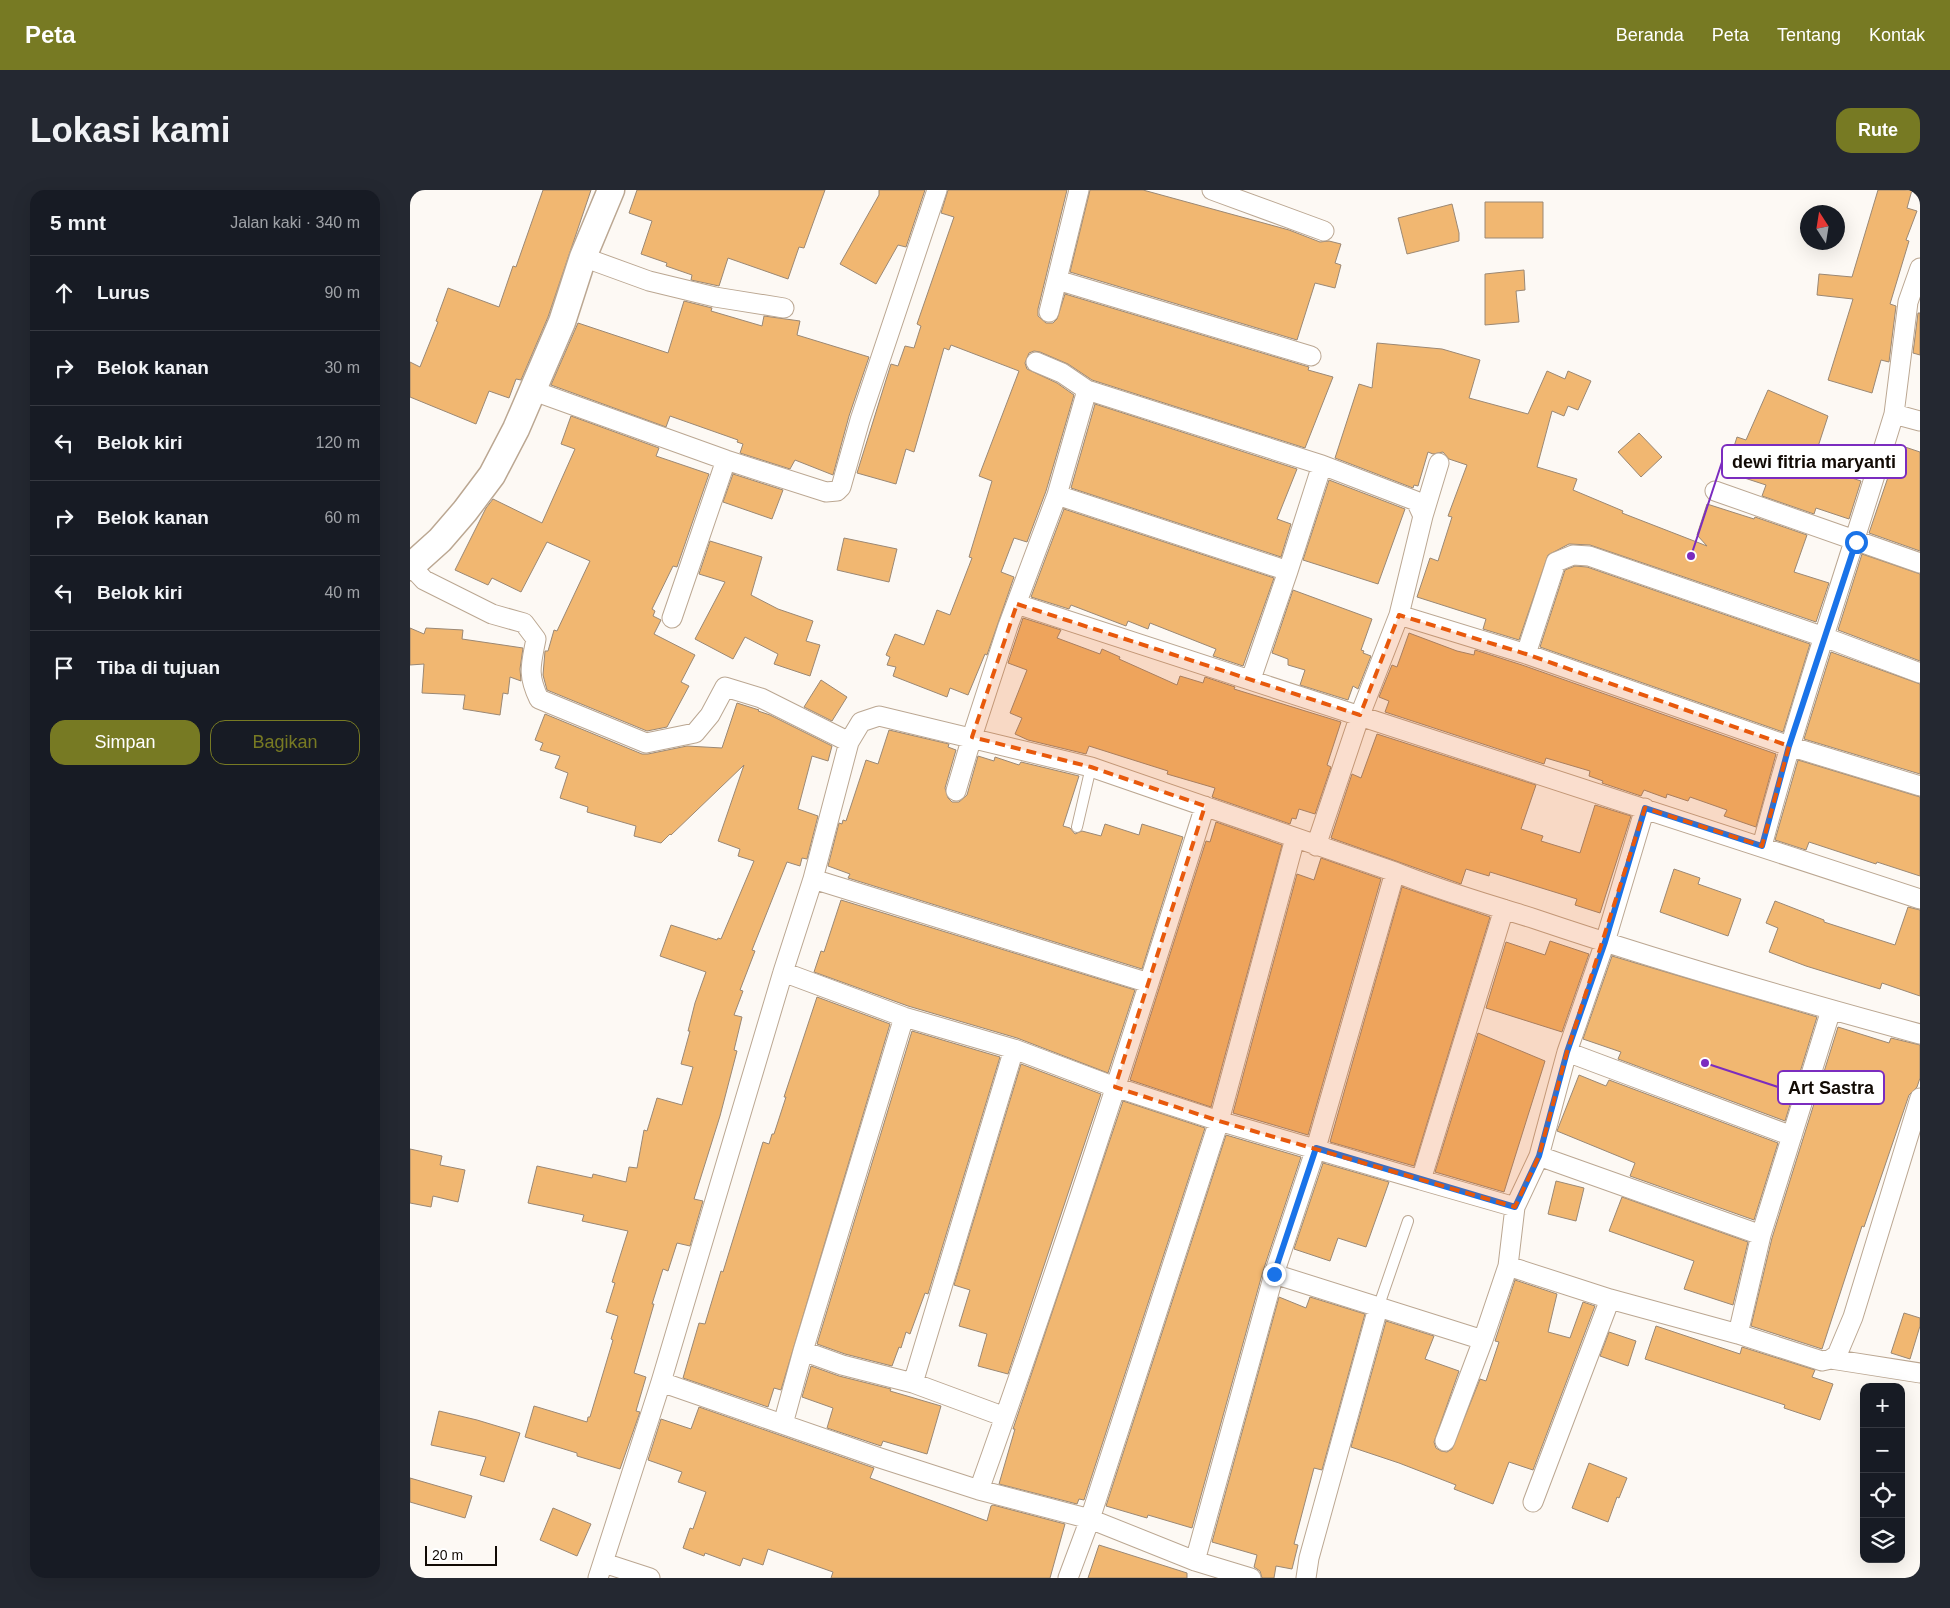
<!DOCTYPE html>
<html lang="id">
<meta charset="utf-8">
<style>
:root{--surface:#171b24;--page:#242831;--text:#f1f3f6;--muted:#9ea1a6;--line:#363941;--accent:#777a23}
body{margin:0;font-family:Arial,sans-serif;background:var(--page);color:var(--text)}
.controls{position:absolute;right:15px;bottom:15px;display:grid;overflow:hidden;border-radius:10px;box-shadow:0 5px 20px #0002}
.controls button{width:45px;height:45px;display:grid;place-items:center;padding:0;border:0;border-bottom:1px solid var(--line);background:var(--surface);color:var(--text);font:25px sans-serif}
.compass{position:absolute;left:1390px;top:15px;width:45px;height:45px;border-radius:50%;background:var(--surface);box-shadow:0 5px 20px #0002;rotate:348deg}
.scale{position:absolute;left:15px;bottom:12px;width:72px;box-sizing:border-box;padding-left:5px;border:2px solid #110a04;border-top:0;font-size:14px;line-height:18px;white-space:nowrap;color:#110a04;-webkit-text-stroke:4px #fff;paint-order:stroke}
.stop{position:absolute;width:15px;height:15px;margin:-11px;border:4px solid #1a73e8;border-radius:50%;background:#fff}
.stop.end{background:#1a73e8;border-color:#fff;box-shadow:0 1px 5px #0008}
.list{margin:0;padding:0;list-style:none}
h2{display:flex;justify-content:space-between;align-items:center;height:65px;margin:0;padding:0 20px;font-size:21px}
h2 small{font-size:16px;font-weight:400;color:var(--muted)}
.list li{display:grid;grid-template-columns:32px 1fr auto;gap:15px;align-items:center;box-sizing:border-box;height:75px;padding:0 20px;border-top:1px solid var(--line)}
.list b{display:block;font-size:19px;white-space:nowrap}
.list em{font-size:16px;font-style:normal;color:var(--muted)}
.actions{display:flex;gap:10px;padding:15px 20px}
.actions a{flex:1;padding:11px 0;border:1px solid var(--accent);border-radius:15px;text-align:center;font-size:18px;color:var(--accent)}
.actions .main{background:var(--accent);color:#fff}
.icon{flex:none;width:28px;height:28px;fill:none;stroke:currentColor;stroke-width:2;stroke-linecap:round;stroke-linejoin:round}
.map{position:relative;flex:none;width:1510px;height:1388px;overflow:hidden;border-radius:15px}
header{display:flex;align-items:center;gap:30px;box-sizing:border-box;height:70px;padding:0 25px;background:var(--accent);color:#fff}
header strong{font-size:24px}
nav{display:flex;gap:28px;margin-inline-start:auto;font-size:18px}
.intro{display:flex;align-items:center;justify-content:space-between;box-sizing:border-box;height:120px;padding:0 30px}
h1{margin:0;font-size:35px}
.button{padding:12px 22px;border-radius:15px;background:var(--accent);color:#fff;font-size:18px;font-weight:700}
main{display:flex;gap:30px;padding:0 30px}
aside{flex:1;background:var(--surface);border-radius:15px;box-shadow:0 5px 20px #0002}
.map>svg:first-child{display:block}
.building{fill:#f1b771;stroke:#9b8874}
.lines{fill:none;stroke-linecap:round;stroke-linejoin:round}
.lane-casing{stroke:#bba792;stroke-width:12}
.street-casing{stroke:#bba792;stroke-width:21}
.secondary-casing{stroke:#bba792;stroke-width:29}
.lane{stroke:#fff;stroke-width:10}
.street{stroke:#fff;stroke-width:19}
.secondary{stroke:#fff;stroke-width:26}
.route{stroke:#1a73e8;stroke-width:6}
.marked{fill:#e8590c;fill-opacity:0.2;stroke:#e8590c;stroke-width:4;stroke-dasharray:10 6;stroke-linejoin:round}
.leader{fill:none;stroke:#7b2cbf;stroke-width:2}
.callout-dot{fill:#7b2cbf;stroke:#fff;stroke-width:2}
.callout{fill:#fff;stroke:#7b2cbf;stroke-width:2}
.callout-label{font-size:18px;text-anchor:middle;font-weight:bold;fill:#110a04}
</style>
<header>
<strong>Peta</strong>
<nav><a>Beranda</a><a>Peta</a><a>Tentang</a><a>Kontak</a></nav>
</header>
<div class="intro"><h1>Lokasi kami</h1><a class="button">Rute</a></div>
<main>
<aside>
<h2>5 mnt<small>Jalan kaki · 340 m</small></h2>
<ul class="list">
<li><svg class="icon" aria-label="ahead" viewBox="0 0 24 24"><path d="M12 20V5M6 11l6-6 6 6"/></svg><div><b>Lurus</b></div><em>90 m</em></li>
<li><svg class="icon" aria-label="right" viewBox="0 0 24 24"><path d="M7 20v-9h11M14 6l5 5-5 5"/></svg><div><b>Belok kanan</b></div><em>30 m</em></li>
<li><svg class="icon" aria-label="left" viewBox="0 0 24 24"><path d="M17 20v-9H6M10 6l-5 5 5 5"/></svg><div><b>Belok kiri</b></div><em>120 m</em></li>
<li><svg class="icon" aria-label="right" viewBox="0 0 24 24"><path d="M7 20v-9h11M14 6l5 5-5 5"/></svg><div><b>Belok kanan</b></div><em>60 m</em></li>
<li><svg class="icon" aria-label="left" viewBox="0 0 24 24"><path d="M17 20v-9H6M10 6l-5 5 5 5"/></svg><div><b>Belok kiri</b></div><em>40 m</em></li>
<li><svg class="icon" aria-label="arrive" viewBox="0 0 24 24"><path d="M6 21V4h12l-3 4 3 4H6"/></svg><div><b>Tiba di tujuan</b></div></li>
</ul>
<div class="actions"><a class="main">Simpan</a><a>Bagikan</a></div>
</aside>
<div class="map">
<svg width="1510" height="1388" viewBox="0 0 1510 1388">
<rect width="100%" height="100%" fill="#fdf9f4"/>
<path class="building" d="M 133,0 L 181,0 L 138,127 L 111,190 L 106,189 L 99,208 L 79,201 L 66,234 L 0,207 L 0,172 L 10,177 L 28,132 L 26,131 L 38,98 L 89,117 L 103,76 L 106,77 Z
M 227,0 L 415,0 L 394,58 L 389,57 L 378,89 L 318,68 L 309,96 L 281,90 L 282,85 L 256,76 L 257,73 L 231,64 L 242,31 L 219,23 Z
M 469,0 L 515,0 L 496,57 L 488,55 L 466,94 L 430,74 L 469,5 Z
M 538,0 L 657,0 L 628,119 L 628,126 L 636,133 L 643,133 L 647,129 L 655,104 L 899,177 L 898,180 L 923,187 L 895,258 L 682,190 L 658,174 L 630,162 L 624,161 L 619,163 L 615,173 L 617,179 L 647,193 L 664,205 L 636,301 L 617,352 L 604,348 L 591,382 L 604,387 L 577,465 L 575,464 L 558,505 L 540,498 L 537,507 L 483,486 L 486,477 L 477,475 L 480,467 L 476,465 L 485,444 L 514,455 L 527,420 L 540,425 L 562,368 L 559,367 L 582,291 L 569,286 L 609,181 L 541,155 L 539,160 L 534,158 L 504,262 L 496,259 L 486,294 L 447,283 L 481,174 L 488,176 L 495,156 L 504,158 L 511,136 L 507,134 L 544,27 L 531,23 Z
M 680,0 L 733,0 L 879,40 L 910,52 L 919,51 L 931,54 L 925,73 L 931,75 L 925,98 L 905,93 L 887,150 L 660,82 Z
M 1468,0 L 1502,0 L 1497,18 L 1507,21 L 1496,50 L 1499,51 L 1480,114 L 1486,116 L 1479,172 L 1471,170 L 1462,203 L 1418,190 L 1443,109 L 1407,105 L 1409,84 L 1442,87 Z
M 1075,12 L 1133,12 L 1133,48 L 1075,48 Z
M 1042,14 L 1049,43 L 1049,51 L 997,64 L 988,28 Z
M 1114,80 L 1115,100 L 1106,101 L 1109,132 L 1075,135 L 1075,84 Z
M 274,111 L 302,118 L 301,121 L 352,136 L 354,126 L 390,131 L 387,145 L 459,167 L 439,226 L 423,285 L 385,270 L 380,279 L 330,263 L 333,254 L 327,252 L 328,250 L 260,226 L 256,237 L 141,195 L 168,133 L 258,163 Z
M 1508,123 L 1510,123 L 1510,165 L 1503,163 Z
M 967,153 L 1032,159 L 1070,170 L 1059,208 L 1118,224 L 1137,181 L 1155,189 L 1158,181 L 1181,191 L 1168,220 L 1158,216 L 1154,226 L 1142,221 L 1127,277 L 1167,289 L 1163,300 L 1213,321 L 1212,323 L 1297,356 L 1287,345 L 1297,314 L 1344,329 L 1345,327 L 1397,345 L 1384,382 L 1419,393 L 1406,432 L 1180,355 L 1159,354 L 1138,365 L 1109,450 L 1073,439 L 1076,429 L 1007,407 L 1020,368 L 1028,371 L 1042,327 L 1038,326 L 1057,275 L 1039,269 L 1033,262 L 1023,264 L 1018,262 L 1008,296 L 1004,295 L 1003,298 L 925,268 L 949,194 L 962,198 Z
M 1358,200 L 1418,226 L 1402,275 L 1451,291 L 1439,329 L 1406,318 L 1404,324 L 1352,306 L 1356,295 L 1316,282 L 1327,247 L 1336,250 Z
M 685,214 L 887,279 L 867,329 L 881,334 L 871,367 L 661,298 Z
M 161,226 L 249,258 L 246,266 L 299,284 L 267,377 L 263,376 L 242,419 L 245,421 L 243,426 L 251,430 L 244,444 L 285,465 L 271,492 L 279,496 L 257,537 L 237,541 L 137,500 L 133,485 L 135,461 L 138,461 L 144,440 L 147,441 L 180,371 L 137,352 L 111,402 L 82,388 L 78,395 L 45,380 L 76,318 L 83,309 L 132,333 L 165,259 L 151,254 Z
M 1229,243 L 1252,267 L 1231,287 L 1208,262 Z
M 1489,255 L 1510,262 L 1510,361 L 1459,343 Z
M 323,284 L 373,300 L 362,329 L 313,312 Z
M 919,290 L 995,319 L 968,394 L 893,370 Z
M 654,319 L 864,388 L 833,476 L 803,466 L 806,459 L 740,433 L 738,439 L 718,431 L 716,436 L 661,415 L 659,419 L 621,407 Z
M 434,348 L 487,359 L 479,392 L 427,380 Z
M 300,351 L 352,367 L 341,405 L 368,419 L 403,431 L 396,451 L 410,455 L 400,486 L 364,474 L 368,464 L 335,447 L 323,469 L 285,449 L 315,392 L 289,384 Z
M 1452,364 L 1510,384 L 1510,471 L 1428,440 Z
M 1165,376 L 1177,377 L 1400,454 L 1373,542 L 1130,457 L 1155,380 Z
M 883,400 L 962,429 L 951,460 L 954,461 L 953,463 L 961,466 L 948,499 L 943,496 L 938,510 L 890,495 L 895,480 L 878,475 L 878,469 L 862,463 Z
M 613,428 L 651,440 L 647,448 L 690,464 L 692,459 L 710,467 L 709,469 L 767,495 L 770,486 L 793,493 L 795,487 L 825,497 L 824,499 L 931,532 L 917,575 L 921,577 L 905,624 L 889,619 L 886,629 L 882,628 L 880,634 L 802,607 L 805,598 L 757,584 L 758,581 L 679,556 L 676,564 L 618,550 L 605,544 L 612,528 L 600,523 L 617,480 L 598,473 Z
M 0,438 L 14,444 L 16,438 L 53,440 L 52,449 L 113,458 L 110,479 L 111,491 L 100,487 L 98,504 L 93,503 L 90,525 L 53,519 L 55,505 L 12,503 L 14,474 L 0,475 Z
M 999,443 L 1047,461 L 1064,465 L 1065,460 L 1112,475 L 1366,564 L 1346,637 L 1314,626 L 1317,620 L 1280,607 L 1278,611 L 1257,604 L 1256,608 L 1234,600 L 1231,606 L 1192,593 L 1193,591 L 1179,586 L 1180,581 L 1136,568 L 1134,574 L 975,522 L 979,511 L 969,507 L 982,475 L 987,477 Z
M 1421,462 L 1510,494 L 1510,584 L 1394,549 Z
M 411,490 L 437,507 L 422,531 L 394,517 Z
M 327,513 L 349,520 L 348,521 L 360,525 L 422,556 L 418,571 L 402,566 L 388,619 L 408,626 L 397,669 L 392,668 L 390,676 L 377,672 L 342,760 L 345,761 L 330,800 L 333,801 L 324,825 L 332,827 L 324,860 L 327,861 L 310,926 L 284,1009 L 293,1011 L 280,1056 L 267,1053 L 258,1081 L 253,1079 L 242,1114 L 244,1114 L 224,1183 L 236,1187 L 226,1221 L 230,1222 L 210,1279 L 167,1266 L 167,1263 L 115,1247 L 124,1216 L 177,1232 L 178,1227 L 180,1227 L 203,1150 L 201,1149 L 208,1126 L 196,1122 L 205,1093 L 202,1092 L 218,1041 L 172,1031 L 174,1025 L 118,1013 L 127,976 L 182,988 L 183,984 L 216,992 L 219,977 L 227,978 L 234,940 L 237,941 L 247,908 L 272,915 L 283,877 L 271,874 L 280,841 L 278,841 L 285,813 L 296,782 L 250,766 L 261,735 L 307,750 L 308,748 L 311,749 L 344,671 L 328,666 L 330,659 L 308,651 L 334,575 L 261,645 L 260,644 L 251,653 L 224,646 L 226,636 L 177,622 L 178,617 L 150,608 L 158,583 L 145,578 L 150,566 L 130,560 L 133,553 L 125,550 L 135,524 L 232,564 L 238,564 L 277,556 L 312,558 Z
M 479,540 L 539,554 L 538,557 L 546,560 L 535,598 L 538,608 L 542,612 L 549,612 L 557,605 L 568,566 L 584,571 L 585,567 L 609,575 L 611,572 L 669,586 L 653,636 L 660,638 L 665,644 L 672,641 L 691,646 L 695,634 L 729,645 L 732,634 L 773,647 L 732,779 L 438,688 L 440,684 L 418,676 L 429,633 L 432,634 L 433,630 L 436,631 L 456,570 L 468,574 Z
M 967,544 L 1126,595 L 1111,639 L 1133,646 L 1131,651 L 1170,663 L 1185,615 L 1221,626 L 1190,723 L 1165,715 L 1167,709 L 1080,682 L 1079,686 L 1056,679 L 1051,694 L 921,648 L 942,584 L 951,588 Z
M 1388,570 L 1510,607 L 1510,686 L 1467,672 L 1466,674 L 1399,652 L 1396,660 L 1365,650 Z
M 806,632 L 872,655 L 801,917 L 720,890 L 796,651 L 800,652 Z
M 911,668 L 971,689 L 898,945 L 823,923 L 887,684 L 904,690 Z
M 1264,679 L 1290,688 L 1288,694 L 1331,709 L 1318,746 L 1250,722 Z
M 992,697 L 1080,727 L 1004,976 L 920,952 Z
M 431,710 L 725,800 L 698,883 L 607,848 L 498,816 L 404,782 L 411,761 L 414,762 Z
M 1365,711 L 1414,730 L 1414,732 L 1485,755 L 1498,717 L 1510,720 L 1510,806 L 1472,793 L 1470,799 L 1396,776 L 1359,762 L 1368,738 L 1356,733 Z
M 1140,751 L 1179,764 L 1152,842 L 1076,818 L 1096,752 L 1135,765 Z
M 1202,766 L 1407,827 L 1375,931 L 1208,869 L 1211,862 L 1173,849 Z
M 407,807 L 480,834 L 371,1200 L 364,1198 L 358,1217 L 273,1188 L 289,1133 L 295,1134 L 311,1081 L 313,1082 L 353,952 L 359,954 L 362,944 L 364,944 L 376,907 L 374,907 Z
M 1428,837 L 1479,853 L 1481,848 L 1510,855 L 1510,888 L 1507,897 L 1499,905 L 1454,1037 L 1452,1036 L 1412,1159 L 1341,1136 L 1362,1048 Z
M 502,841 L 590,867 L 518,1104 L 515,1103 L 500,1144 L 496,1142 L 491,1158 L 489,1157 L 482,1176 L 435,1164 L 407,1154 Z
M 1068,843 L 1135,871 L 1094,1002 L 1025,982 Z
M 611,874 L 691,904 L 598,1184 L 568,1176 L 577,1144 L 549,1136 L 560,1100 L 544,1095 Z
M 1169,885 L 1196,896 L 1199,890 L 1368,953 L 1344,1030 L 1220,986 L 1225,973 L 1147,941 Z
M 713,911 L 795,938 L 674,1310 L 669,1309 L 667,1314 L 589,1294 L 605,1239 L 603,1239 Z
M 816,945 L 891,967 L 853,1081 L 782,1338 L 738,1325 L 737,1328 L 696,1316 Z
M 0,959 L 32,966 L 30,975 L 55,980 L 48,1012 L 23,1006 L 21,1017 L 0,1013 Z
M 913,973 L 979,992 L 956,1057 L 928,1048 L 920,1071 L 884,1059 Z
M 1146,991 L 1174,998 L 1166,1031 L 1138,1024 Z
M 1212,1007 L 1338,1052 L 1323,1115 L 1274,1099 L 1284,1071 L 1199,1041 Z
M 1105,1090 L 1147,1104 L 1138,1142 L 1160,1148 L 1173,1112 L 1185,1116 L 1123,1280 L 1099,1272 L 1083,1314 L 1044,1299 L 1046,1295 L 989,1273 L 941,1257 L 976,1131 L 1024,1146 L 1015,1169 L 1049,1181 L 1024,1252 L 1026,1258 L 1031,1261 L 1037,1262 L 1042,1259 L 1070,1189 L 1076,1191 L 1089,1152 L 1085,1151 Z
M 869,1107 L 896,1118 L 900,1107 L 955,1124 L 912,1280 L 904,1278 L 884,1354 L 888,1355 L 882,1379 L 866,1376 L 864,1388 L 852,1388 L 850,1381 L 844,1377 L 847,1365 L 802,1352 Z
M 1494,1123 L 1510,1128 L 1510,1136 L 1500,1169 L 1481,1163 Z
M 1246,1136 L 1330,1164 L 1332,1157 L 1405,1180 L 1402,1187 L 1423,1194 L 1410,1230 L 1374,1218 L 1375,1215 L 1235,1169 Z
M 1199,1142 L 1226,1151 L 1218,1176 L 1190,1166 Z
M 401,1176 L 429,1186 L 481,1199 L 480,1201 L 531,1216 L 517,1264 L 473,1251 L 471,1256 L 417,1238 L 423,1218 L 392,1207 Z
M 289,1217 L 464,1278 L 460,1288 L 577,1331 L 581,1316 L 583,1315 L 655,1334 L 640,1388 L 421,1388 L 423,1382 L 358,1359 L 353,1375 L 333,1368 L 330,1376 L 295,1363 L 294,1366 L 273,1358 L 280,1338 L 283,1339 L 296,1302 L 268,1292 L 272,1282 L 238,1270 L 251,1229 L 281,1239 Z
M 29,1221 L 67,1230 L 110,1243 L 94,1292 L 70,1285 L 76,1267 L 21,1255 Z
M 1179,1273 L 1217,1288 L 1209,1308 L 1207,1307 L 1198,1332 L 1162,1318 Z
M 0,1288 L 62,1306 L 55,1328 L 0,1312 Z
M 143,1318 L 181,1334 L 167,1366 L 130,1350 Z
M 689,1355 L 777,1383 L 777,1388 L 678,1388 Z"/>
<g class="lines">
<defs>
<path id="lane" d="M 667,637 L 681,577
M 968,1118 L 998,1031"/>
<path id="street" d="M 802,0 L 914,41
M 173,67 L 239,91 L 305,107 L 374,118
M 1510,78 L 1498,112 L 1484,224 L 1510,231
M 647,90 L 901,166
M 639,122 L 669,0
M 626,172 L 652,183 L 677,200
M 124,201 L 316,270 L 416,302 L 427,301 L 431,297 L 450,230 L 527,0
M 1305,301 L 1510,373
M 647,305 L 878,381
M 1013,326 L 1029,273
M 1,376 L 14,390 L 82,424 L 114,433 L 126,449 C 121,475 117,484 129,509 L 236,553 L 285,543 L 300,525 L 315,497 L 351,508 L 439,552
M 607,414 L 1510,709
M 989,425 L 1116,464 L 1379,556 L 1510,596
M 262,428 L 316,270
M 1116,464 L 1146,372 L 1163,365 L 1179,366 L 1414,447 L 1510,483
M 841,489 L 878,381 L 912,275
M 546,601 L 562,547 L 598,436 L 647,305 L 677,200 L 912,275 L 1006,311 L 1013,326 L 989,425 L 950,525 L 906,656
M 1235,618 L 1195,752 L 1157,862 L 1129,966 L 1105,1017 L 1098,1076 L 1200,1109 L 1328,1144 L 1412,1171 L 1421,1169 L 1427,1165 L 1443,1127 L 1510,908
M 1352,656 C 1391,510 1440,368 1484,224
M 985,682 L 906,958 L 864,1084 L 1073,1150
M 403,689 L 739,793
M 1094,719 L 1011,990 L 1105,1017
M 373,782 L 494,827 L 604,859 L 705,897 L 809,931 L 1011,990
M 1157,862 L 1382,946
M 1129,966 L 1351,1045
M 1328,1144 L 1351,1045 L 1421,820
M 393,1161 L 432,1175 L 503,1193 L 595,1227
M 1421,1169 L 1510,1183
M 251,1192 L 470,1268 L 569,1300 L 680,1329 L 785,1371 L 841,1388
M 503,1193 L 604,859
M 373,1234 L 393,1161 L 494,827
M 1035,1251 L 1073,1150 L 1098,1076
M 569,1300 C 650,1074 723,845 795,616
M 1123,1312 L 1200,1109
M 785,1371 L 864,1084
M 194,1373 L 240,1388
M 188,1388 L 251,1192 L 373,782 L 403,689 L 439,552 L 451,532 L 469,526 L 681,577 L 985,682 C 1031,701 1078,714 1125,729 C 1252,772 1381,809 1510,844
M 658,1388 L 680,1329 L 809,931 L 885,648
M 896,1388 L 899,1368 L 968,1118"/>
<path id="secondary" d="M 0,377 L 30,350 L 55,321 L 82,285 L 106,239 L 152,132 L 173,67 L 201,0"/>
</defs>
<use href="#lane" class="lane-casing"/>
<use href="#street" class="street-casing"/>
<use href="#secondary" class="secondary-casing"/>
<use href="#lane" class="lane"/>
<use href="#street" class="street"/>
<use href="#secondary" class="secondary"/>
</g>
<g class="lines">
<path class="route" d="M 864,1084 L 906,958 L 1105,1017 L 1129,966 L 1157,862 L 1195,752 L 1235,618 L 1352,656 L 1379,556 L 1446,352"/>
</g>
<path class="marked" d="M 607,414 L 950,525 L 989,425 L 1116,464 L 1379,556 L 1352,656 L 1235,618 L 1157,862 L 1129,966 L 1105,1017 L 809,931 L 705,897 L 795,616 L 681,577 L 562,547 Z"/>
<path class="leader" d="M1281 366L1312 272M1295 873L1368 897"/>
<g class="callout-dot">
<circle cx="1281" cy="366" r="5"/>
<circle cx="1295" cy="873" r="5"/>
</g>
<g class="callout">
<rect x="1312" y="255" width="184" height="33" rx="5"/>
<rect x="1368" y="881" width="106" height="33" rx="5"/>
</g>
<g class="callout-label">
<text x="1404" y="278">dewi fitria maryanti</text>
<text x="1421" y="904">Art Sastra</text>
</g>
</svg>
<div class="controls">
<button>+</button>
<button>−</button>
<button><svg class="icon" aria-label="locate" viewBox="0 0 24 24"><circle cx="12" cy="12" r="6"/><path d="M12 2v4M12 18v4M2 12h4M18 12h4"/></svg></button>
<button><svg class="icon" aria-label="layers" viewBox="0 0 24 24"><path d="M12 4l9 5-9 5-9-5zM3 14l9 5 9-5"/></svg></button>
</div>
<svg class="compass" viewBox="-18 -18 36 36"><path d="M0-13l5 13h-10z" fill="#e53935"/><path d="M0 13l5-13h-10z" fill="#9ea1a6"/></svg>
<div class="scale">20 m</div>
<div class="stop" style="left:1446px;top:352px"></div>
<div class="stop end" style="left:864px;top:1084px"></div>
</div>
</main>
